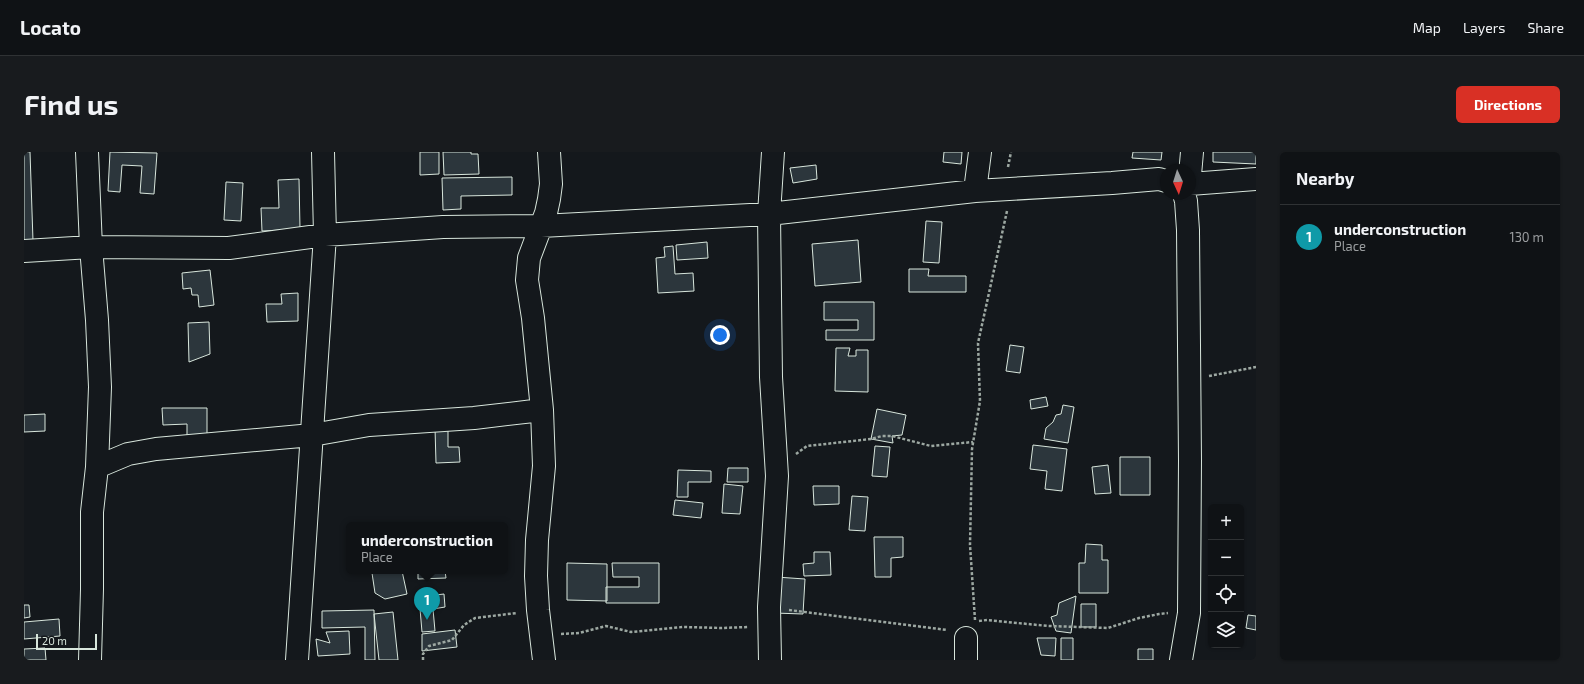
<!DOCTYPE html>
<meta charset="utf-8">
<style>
:root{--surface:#0f1215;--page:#181b1e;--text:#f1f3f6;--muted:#9b9ea0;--line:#2f3234;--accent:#d93025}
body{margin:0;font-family:"Exo 2",sans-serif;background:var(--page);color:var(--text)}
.controls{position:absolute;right:12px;bottom:12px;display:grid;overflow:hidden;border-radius:6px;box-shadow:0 1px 3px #0004}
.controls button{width:36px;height:36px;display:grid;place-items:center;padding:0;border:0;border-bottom:1px solid var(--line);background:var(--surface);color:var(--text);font:20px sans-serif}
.compass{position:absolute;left:1136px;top:12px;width:36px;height:36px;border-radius:50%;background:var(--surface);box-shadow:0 1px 3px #0004;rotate:176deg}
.scale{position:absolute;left:12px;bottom:10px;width:61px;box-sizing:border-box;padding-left:4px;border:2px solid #d8e6dc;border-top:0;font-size:11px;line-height:14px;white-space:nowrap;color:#d8e6dc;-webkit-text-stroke:3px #14181c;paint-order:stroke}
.you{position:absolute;left:696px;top:183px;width:14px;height:14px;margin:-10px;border:3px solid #fff;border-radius:50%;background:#1a73e8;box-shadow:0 0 0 6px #1a73e833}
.badge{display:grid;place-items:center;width:26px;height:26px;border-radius:50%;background:var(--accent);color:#fff;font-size:13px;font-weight:700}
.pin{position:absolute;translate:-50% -33px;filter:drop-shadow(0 1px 2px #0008)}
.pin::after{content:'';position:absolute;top:21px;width:14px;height:12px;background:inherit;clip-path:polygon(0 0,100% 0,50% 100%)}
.popup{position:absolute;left:322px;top:370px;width:162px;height:52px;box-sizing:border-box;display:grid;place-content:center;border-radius:6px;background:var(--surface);filter:drop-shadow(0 1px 3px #0005);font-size:13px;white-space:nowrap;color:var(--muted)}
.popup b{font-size:15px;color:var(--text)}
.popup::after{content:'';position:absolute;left:50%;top:100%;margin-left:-8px;border:8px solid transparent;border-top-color:var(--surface)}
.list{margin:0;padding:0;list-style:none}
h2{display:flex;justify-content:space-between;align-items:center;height:52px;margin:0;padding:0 16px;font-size:17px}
h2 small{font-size:13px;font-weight:400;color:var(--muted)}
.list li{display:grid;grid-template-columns:26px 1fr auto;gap:12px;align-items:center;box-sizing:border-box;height:64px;padding:0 16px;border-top:1px solid var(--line)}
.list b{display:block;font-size:15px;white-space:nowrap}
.list p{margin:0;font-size:13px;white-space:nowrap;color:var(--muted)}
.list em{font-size:13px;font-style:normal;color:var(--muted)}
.icon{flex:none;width:22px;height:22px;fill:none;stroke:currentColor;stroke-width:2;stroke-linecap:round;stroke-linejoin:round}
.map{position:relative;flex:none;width:1232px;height:508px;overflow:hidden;border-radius:6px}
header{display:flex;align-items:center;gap:24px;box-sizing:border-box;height:56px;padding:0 20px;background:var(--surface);border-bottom:1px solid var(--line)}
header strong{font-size:19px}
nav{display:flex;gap:22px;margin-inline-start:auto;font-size:14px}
.intro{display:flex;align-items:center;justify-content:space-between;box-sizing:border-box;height:96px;padding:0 24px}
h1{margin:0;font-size:28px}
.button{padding:10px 18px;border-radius:6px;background:var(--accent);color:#fff;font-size:14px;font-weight:700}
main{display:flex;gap:24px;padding:0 24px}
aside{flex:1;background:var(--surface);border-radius:6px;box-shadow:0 1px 3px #0004}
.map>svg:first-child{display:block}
.building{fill:#2c363c;stroke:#d8e6dc}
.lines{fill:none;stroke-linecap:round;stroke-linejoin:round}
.minor-casing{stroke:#d8e6dc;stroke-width:24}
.path{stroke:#9da8a2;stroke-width:2.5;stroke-dasharray:3 2;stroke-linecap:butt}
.minor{stroke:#14181c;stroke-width:22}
</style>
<header>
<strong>Locato</strong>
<nav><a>Map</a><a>Layers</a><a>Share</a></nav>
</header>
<div class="intro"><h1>Find us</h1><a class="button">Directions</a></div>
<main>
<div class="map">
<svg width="1232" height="508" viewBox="0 0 1232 508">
<rect width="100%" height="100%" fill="#14181c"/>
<path class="building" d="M 0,0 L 6,0 L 9,89 L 0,89 Z
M 86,0 L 133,1 L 130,42 L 116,41 L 118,14 L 98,13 L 96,40 L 84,39 Z
M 396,0 L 415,0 L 415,22 L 396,23 Z
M 419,0 L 447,0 L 447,2 L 454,2 L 455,22 L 420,23 Z
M 920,0 L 938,0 L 937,12 L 919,10 Z
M 1109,0 L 1138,0 L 1137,8 L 1108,6 Z
M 1189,0 L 1232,0 L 1232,12 L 1189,10 Z
M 792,13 L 793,27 L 769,31 L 766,16 Z
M 488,25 L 488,43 L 437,44 L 437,57 L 419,58 L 418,26 Z
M 275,27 L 276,77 L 238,79 L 237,56 L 255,56 L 254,28 Z
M 202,30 L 219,31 L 217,69 L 200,68 Z
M 902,69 L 918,70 L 915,111 L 899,110 Z
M 834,88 L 837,130 L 791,134 L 788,92 Z
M 683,90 L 684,106 L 653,108 L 652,93 Z
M 649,94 L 651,122 L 669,121 L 670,139 L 634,141 L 632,106 L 641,105 L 640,95 Z
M 885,117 L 905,117 L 904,124 L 942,124 L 942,140 L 885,140 Z
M 186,118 L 190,153 L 175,155 L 174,143 L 168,143 L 167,136 L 159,137 L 158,121 Z
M 274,141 L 274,169 L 243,170 L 242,152 L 258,152 L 257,142 Z
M 800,150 L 850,150 L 850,188 L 802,188 L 802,178 L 834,178 L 834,168 L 800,168 Z
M 185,170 L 186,202 L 165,210 L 164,171 Z
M 986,193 L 1000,195 L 996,221 L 982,219 Z
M 812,196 L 826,196 L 824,204 L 832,204 L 832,198 L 844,198 L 844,240 L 811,239 Z
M 1022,245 L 1024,254 L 1007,257 L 1006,248 Z
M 1039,253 L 1050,255 L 1044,291 L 1020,287 L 1022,276 L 1029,270 L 1032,263 L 1037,262 Z
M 138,256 L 183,256 L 183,284 L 163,285 L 163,272 L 139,273 Z
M 853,257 L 882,263 L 878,283 L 868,284 L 869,291 L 847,287 Z
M 21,262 L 21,279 L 0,280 L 0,263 Z
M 411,276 L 424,276 L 424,295 L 435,295 L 436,310 L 412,311 Z
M 1009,293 L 1043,297 L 1038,339 L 1021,337 L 1023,319 L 1006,317 Z
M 851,294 L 866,295 L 863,325 L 848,324 Z
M 1096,305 L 1126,305 L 1126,343 L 1096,343 Z
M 1084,313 L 1087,341 L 1071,342 L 1068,315 Z
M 704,316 L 724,316 L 724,330 L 703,330 Z
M 654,318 L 687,319 L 687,330 L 664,330 L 664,345 L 653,345 Z
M 700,332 L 719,334 L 716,362 L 698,361 Z
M 789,334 L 815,334 L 815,352 L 790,353 Z
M 828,344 L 844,345 L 841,379 L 825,378 Z
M 651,348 L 679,351 L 677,366 L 649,363 Z
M 850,385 L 879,385 L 879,405 L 867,406 L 867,425 L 851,425 Z
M 1062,392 L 1078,393 L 1078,408 L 1084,408 L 1084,441 L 1055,441 L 1055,411 L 1061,411 Z
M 790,400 L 806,400 L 807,423 L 780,424 L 779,412 L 790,411 Z
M 543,411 L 583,412 L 583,449 L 543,448 Z
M 588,411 L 635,411 L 635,451 L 582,451 L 582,435 L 615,435 L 615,425 L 589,425 Z
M 356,419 L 378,419 L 383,442 L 361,447 L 351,441 L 348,421 Z
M 394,419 L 421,419 L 422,426 L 394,427 Z
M 752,425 L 781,427 L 779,462 L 750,461 Z
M 420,442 L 421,455 L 409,457 L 411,479 L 398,480 L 395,445 Z
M 1052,444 L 1047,481 L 1032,479 L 1027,465 L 1033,463 L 1035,451 Z
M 1057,452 L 1072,452 L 1072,475 L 1057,475 Z
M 0,453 L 5,453 L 6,465 L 0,466 Z
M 350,458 L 351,508 L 341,508 L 341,475 L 298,476 L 298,459 Z
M 369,460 L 374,508 L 355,508 L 350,462 Z
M 1224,463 L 1232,464 L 1232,478 L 1222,476 Z
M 35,467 L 36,484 L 0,487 L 0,470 Z
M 431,478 L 433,495 L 398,499 L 398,482 Z
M 325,479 L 326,502 L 294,504 L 292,487 L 306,491 L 302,480 Z
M 1013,486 L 1032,486 L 1031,504 L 1017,503 Z
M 1037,486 L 1049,486 L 1049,508 L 1037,508 Z
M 21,496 L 22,508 L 0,508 L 0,497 Z
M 1114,497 L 1129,497 L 1129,508 L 1114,508 Z"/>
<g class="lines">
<defs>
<path id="minor" d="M 63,0 L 67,95 L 73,168 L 76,235 L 73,315 L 68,360 L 68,437 L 66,508
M 1166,23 L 1168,0
M 1166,32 L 1232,27
M 951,39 L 956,0
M 0,99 L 67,95 L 205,96 L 301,83 L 419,75 L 517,74 L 745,62 L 951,39 L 1088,31 L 1135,27 L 1142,29
M 73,315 L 104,302 L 132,297 L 288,283 L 345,273 L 450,266 L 518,258
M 942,486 L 942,508
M 273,508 L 301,83 L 299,0
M 520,508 L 514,458 L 512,424 L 513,388 L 520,314 L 518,258 L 509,166 L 503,128 L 505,106 L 522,61 L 525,47 L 527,32 L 525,0
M 746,508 L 745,455 L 753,324 L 747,225 L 745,62 L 749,0
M 1157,508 L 1165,461 L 1166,308 L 1164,78 L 1162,49 L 1160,42"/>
</defs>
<use href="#minor" class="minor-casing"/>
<path class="path" d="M 984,15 L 987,0
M 1185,224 L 1232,215
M 772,302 L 783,294 L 847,287 L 858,284 L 868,284 L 907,294 L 949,290
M 765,458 L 923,478
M 951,468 L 946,393 L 948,297 L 956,249 L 954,191 L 983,59
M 955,469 L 963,468 L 1024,474 L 1084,476 L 1115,466 L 1135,462 L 1144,461
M 537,482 L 555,481 L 582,474 L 607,480 L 659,475 L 698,476 L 724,475
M 399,508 L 399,502 L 405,494 L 428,488 L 440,473 L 451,466 L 493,461"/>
<use href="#minor" class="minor"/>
</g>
</svg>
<div class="controls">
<button>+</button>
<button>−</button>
<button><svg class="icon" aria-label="locate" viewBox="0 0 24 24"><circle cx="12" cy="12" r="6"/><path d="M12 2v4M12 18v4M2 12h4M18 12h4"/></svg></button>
<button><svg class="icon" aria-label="layers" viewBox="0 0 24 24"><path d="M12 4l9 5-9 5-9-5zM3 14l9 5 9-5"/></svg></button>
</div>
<svg class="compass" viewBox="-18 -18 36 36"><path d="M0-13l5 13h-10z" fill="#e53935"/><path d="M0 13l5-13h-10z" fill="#9b9ea0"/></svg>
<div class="scale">20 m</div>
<div class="you"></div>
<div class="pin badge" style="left:403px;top:468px;background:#0f9aa8">1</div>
<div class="popup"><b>underconstruction</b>Place</div>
</div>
<aside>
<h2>Nearby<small></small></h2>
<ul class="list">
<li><span class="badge" style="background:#0f9aa8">1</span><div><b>underconstruction</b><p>Place</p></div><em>130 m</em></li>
</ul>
</aside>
</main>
